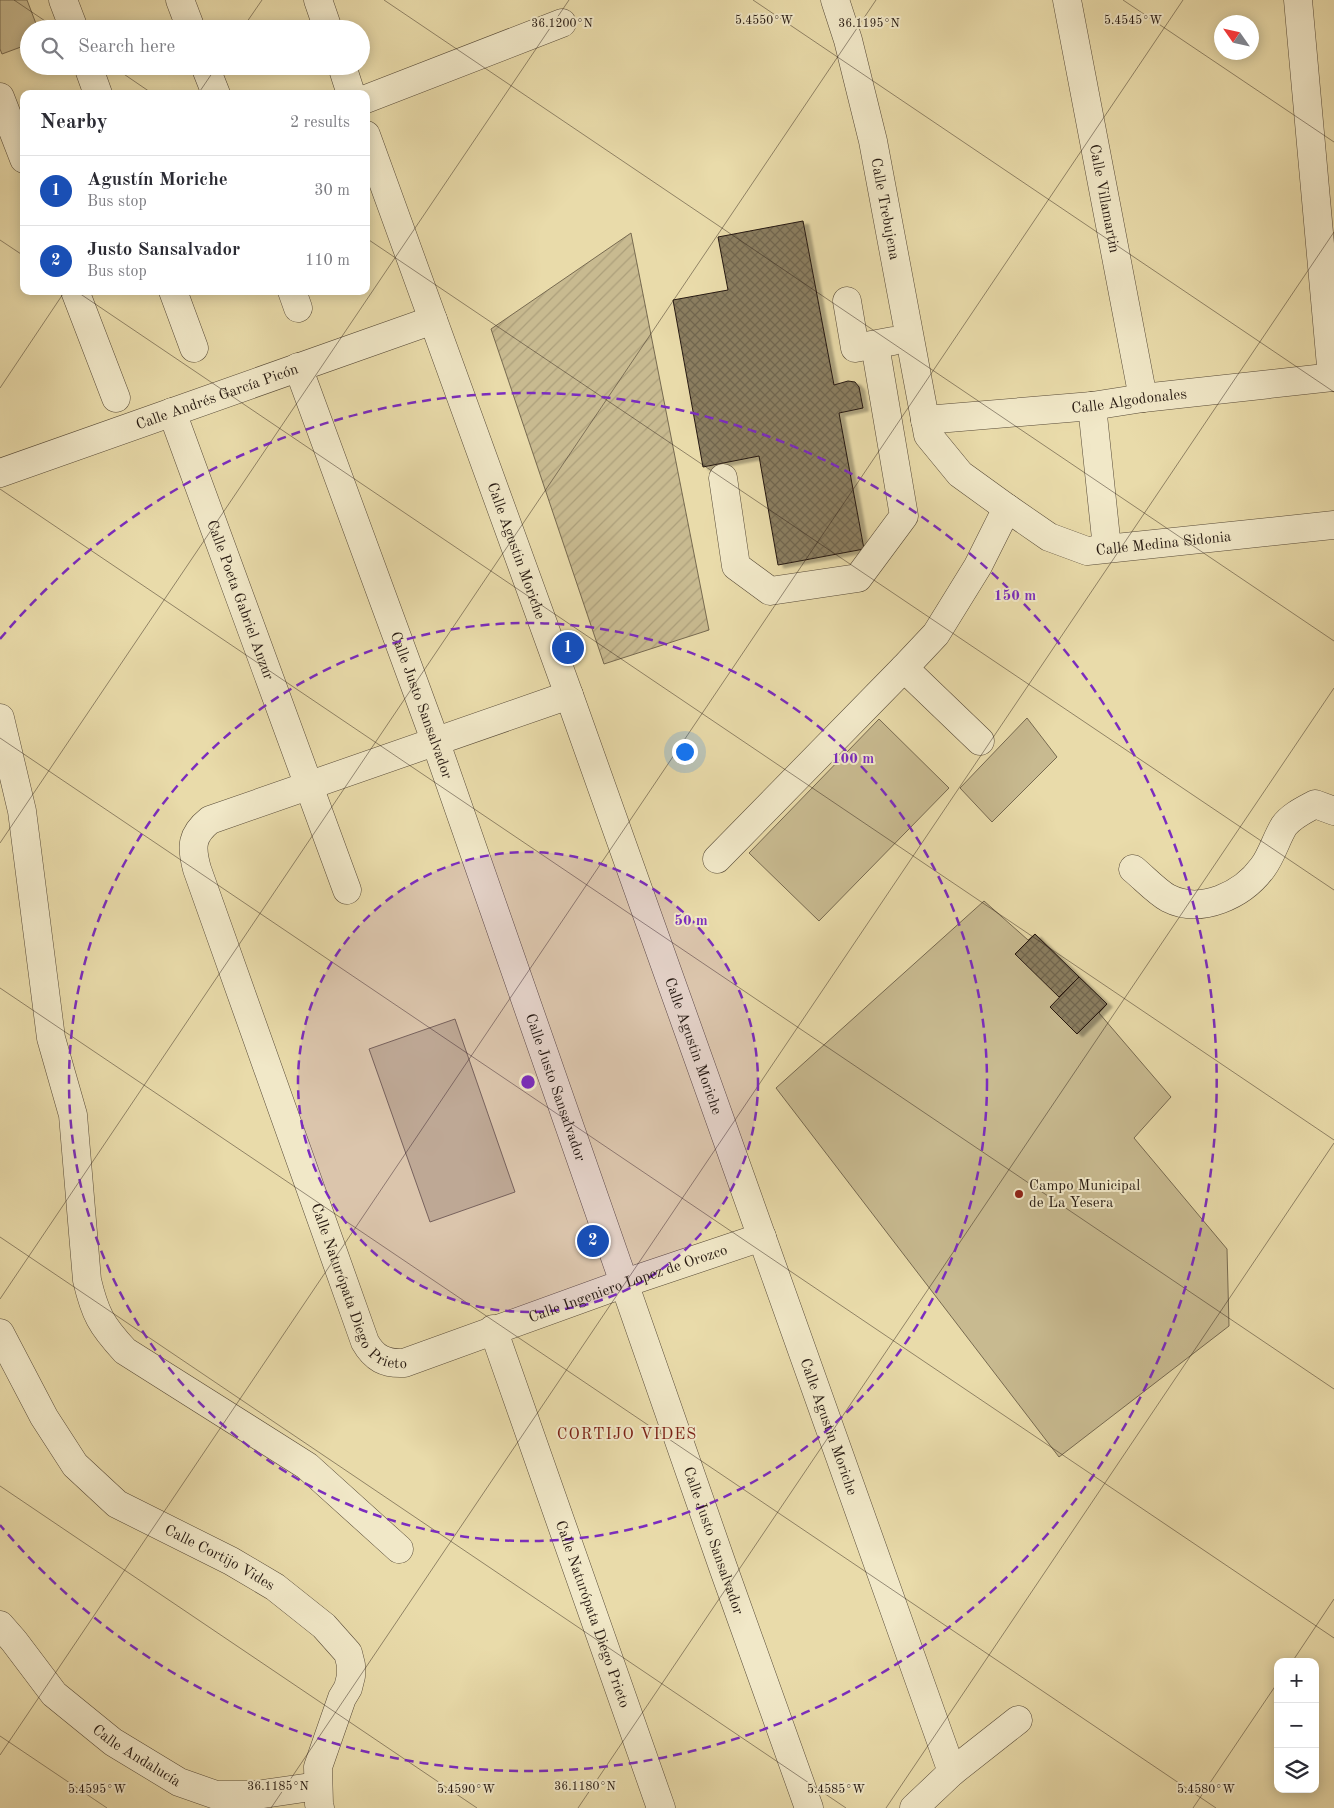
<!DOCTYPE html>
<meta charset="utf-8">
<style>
:root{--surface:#fff;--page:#f2f2f3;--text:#2b2b33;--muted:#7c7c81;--line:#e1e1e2;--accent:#7c3aed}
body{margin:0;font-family:"Old Standard TT",serif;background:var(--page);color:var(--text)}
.controls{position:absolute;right:15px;bottom:15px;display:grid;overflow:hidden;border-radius:10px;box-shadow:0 2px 12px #0003}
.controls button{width:45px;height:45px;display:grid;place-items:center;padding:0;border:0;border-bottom:1px solid var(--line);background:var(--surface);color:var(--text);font:25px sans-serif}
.compass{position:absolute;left:1214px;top:15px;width:45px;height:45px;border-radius:50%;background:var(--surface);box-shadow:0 2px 12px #0003;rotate:304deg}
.you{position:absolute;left:684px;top:751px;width:18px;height:18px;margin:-12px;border:4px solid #fff;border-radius:50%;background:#1a73e8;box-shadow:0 0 0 8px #1a73e833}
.badge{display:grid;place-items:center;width:32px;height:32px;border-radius:50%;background:var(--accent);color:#fff;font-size:16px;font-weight:700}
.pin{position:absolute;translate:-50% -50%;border:2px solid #fff;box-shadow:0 1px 5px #0006}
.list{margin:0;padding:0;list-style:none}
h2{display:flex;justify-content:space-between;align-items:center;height:65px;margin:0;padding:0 20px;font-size:21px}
h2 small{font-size:16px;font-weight:400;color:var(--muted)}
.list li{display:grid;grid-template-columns:32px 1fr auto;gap:15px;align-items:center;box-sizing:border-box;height:70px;padding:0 20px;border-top:1px solid var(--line)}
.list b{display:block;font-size:19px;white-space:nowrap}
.list p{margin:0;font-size:16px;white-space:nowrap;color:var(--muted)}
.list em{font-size:16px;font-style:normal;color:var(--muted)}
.icon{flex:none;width:28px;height:28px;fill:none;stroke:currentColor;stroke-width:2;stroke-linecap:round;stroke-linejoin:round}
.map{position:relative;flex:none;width:1334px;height:1808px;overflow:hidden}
.search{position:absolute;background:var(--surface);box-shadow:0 2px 12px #0003;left:20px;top:20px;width:350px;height:55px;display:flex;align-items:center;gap:12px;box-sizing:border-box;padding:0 18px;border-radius:28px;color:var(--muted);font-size:19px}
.panel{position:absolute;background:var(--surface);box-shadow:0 2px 12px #0003;left:20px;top:90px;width:350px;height:205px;border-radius:10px}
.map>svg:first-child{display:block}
.green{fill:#c8ba90;stroke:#776a50}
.garden{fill:url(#garden-furrows);stroke:#776a50}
.building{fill:url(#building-cross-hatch);stroke:#261911;filter:url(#shadow)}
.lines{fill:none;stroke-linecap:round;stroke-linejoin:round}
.minor-casing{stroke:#574a37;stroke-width:29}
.minor{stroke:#f1e8c8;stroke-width:28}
.ticks{fill:none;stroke:#261911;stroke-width:1;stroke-opacity:0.45}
.ring{fill:none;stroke:#7b2cbf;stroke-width:2.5;stroke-dasharray:9 6}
.poi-dot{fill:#8f2418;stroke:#f1e8c8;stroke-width:2}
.labels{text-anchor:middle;stroke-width:4;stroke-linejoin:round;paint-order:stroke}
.street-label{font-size:15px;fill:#261911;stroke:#f1e8c8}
.poi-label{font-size:15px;fill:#261911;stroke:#f1e8c8;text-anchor:start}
.neighbourhood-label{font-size:16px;letter-spacing:1px;fill:#7a1f14;stroke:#f1e8c8}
.ticks-label{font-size:12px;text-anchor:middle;fill:#261911;stroke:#f1e8c8;stroke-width:4;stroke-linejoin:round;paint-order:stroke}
.centre{fill:#7b2cbf;stroke:#f1e8c8;stroke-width:2.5}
.ring-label{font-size:15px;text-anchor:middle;font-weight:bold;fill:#7b2cbf;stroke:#f1e8c8;stroke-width:4;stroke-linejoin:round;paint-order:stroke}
</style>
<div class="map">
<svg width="1334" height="1808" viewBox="0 0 1334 1808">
<defs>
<pattern id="garden-furrows" width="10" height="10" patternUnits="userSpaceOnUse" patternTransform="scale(1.25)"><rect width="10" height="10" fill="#c8ba90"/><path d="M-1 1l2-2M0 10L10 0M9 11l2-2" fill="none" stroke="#ac9f7b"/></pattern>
<pattern id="building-cross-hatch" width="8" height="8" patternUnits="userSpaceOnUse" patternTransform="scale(1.25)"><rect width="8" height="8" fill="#8b7e61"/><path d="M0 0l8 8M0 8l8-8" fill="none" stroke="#71664f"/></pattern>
<filter id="shadow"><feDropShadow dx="5.5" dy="3" stdDeviation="1" flood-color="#0004"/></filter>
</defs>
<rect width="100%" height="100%" fill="#e9dbaa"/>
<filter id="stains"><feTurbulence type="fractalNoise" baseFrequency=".004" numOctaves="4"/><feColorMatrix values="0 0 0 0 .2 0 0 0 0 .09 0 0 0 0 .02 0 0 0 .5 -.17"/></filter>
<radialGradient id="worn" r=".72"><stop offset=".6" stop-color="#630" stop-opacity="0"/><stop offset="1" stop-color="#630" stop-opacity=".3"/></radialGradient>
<path class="green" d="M 0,0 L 27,0 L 38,29 L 29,29 L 29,44 L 2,54 L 0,49 Z
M 1027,718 L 1057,757 L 992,822 L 960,788 Z
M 879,719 L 949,788 L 819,921 L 749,853 Z
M 984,901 L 1028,940 L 1035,934 L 1107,1004 L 1099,1013 L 1171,1097 L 1134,1138 L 1227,1249 L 1229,1326 L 1059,1457 L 776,1088 Z
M 455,1019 L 515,1192 L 430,1222 L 369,1049 Z"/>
<path class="garden" d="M 631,233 L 709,630 L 604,664 L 491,329 Z"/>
<path class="building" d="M 803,221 L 834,385 L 848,381 L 855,382 L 859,387 L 863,408 L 839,413 L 864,549 L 778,565 L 759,456 L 703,467 L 673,300 L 728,290 L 718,237 Z
M 1035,934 L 1079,977 L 1059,997 L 1015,954 Z
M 1079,977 L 1107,1004 L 1077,1034 L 1050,1007 Z"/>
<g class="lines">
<defs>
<g id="minor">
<path d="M 63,0 L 74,29"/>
<path d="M 180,0 L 191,29"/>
<path d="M 318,0 L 328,29"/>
<path id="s1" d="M 835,0 L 848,40 L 873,141 L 928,435 L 960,474 L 1007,508 L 1049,537 L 1087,551 L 1334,525"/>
<path id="s2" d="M 1067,0 L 1143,398"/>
<path d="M 1298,0 L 1332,377"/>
<path d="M 88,66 L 98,94"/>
<path d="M 205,66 L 216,94"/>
<path d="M 342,66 L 351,94"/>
<path d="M 0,97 L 24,159"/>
<path d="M 366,99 L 562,23"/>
<path id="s3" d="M 366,135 L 569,695 L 952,1772"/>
<path d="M 75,291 L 116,398"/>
<path d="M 173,291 L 194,348"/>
<path d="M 292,291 L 298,308"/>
<path d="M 847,301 L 855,348 L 893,341"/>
<path id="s4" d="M 298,367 L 436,743 L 724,1570 L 809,1808"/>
<path d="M 1092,406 L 1107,548"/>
<path id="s5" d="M 172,412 L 347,890"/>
<path id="s6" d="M 925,420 L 1092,406 L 1143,398 L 1334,377"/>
<path id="s7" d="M 0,473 L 433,320"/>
<path d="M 723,478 L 736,566 L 770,591 L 858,578 L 904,516 L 875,345"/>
<path id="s8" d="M 569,695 L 210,820 C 191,835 191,847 197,869 L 365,1342 C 374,1358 385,1364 404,1363 L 625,1283 L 762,1237"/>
<path d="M 0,718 L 22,811 L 51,1038 L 73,1115 L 87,1280 C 95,1314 101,1325 125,1351 L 307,1466 L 399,1549"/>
<path d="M 980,741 L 904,668 L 936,634 L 978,566 L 1007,508"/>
<path d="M 717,859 L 904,668"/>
<path d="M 1133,869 C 1143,877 1157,892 1168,898 C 1201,915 1243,895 1263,867 C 1272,855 1276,839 1284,826 C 1291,816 1304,810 1315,804 L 1334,811"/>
<path id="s9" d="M 493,1329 L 661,1808"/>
<path id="s10" d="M 0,1333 L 44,1417 L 75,1465 L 117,1504 L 231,1561 L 275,1587 L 324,1626 L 348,1653 L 351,1665 L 351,1676 L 348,1688 L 342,1698 L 318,1767 L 319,1804 L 320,1808"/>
<path id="s11" d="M 0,1625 L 14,1641 L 54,1694 L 113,1742 L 179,1782 L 216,1795 L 256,1795 L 318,1786"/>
<path d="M 914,1808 L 952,1772 L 1018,1720"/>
</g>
</defs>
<use href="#minor" class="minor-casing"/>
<use href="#minor" class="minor"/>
</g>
<path class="ticks" d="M 14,0 L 57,29M 384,0 L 1334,641M 753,0 L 1334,392M 1123,0 L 1334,142M 242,29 L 262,0M 112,66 L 153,94M 198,94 L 217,66M 366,238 L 1334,890M 0,240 L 24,256M 76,291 L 1334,1140M 0,388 L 65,291M 0,489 L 1334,1389M 0,738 L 1334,1638M 0,843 L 569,0M 0,988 L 1216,1808M 0,1237 L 846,1808M 0,1299 L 876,0M 0,1486 L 477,1808M 1292,1662 L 1334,1599M 0,1736 L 107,1808M 0,1755 L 1183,0M 271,1808 L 1334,232M 578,1808 L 1334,688M 886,1808 L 1334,1143M 1193,1808 L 1278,1682"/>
<circle cx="528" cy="1082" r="230" fill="#7b2cbf" fill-opacity=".12"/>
<g class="ring">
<circle cx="528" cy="1082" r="230"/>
<circle cx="528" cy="1082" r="459"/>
<path d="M0 639A689 689 0 1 1 0 1525"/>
</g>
<circle class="poi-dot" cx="1019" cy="1194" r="5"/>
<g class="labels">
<g class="street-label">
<text dy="5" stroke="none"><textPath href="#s2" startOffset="202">Calle Villamartin</textPath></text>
<text dy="5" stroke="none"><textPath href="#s1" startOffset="215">Calle Trebujena</textPath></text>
<text dy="5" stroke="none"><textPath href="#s7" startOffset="230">Calle Andrés García Picón</textPath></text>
<text dy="5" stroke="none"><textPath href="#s6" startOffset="205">Calle Algodonales</textPath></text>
<text dy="5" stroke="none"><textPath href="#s1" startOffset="722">Calle Medina Sidonia</textPath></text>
<text dy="5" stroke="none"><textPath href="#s3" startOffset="442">Calle Agustin Moriche</textPath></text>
<text dy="5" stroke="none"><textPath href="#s5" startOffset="200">Calle Poeta Gabriel Anzur</textPath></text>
<text dy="5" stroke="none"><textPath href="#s4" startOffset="360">Calle Justo Sansalvador</textPath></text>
<text dy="5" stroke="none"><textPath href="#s3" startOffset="968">Calle Agustin Moriche</textPath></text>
<text dy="5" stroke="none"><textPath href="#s4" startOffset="765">Calle Justo Sansalvador</textPath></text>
<text dy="5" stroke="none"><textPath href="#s8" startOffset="889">Calle Naturópata Diego Prieto</textPath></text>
<text dy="5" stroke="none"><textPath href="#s8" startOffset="1222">Calle Ingeniero Lopez de Orozco</textPath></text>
<text dy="5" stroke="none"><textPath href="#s3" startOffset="1372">Calle Agustin Moriche</textPath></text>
<text dy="5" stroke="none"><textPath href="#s4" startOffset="1245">Calle Justo Sansalvador</textPath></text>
<text dy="5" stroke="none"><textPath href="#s10" startOffset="325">Calle Cortijo Vides</textPath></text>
<text dy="5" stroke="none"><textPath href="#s9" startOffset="302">Calle Naturópata Diego Prieto</textPath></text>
<text dy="5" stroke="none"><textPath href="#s11" startOffset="191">Calle Andalucía</textPath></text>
</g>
<g class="poi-label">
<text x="1029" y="1190">Campo Municipal<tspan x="1029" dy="17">de La Yesera</tspan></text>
</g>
<g class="neighbourhood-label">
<text x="627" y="1439">CORTIJO VIDES</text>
</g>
</g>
<g class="ticks-label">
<text x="764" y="24">5.4550°W</text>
<text x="1133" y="24">5.4545°W</text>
<text x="562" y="27">36.1200°N</text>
<text x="869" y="27">36.1195°N</text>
<text x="278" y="1790">36.1185°N</text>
<text x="585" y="1790">36.1180°N</text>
<text x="97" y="1793">5.4595°W</text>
<text x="466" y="1793">5.4590°W</text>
<text x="836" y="1793">5.4585°W</text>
<text x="1206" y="1793">5.4580°W</text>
</g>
<circle cx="528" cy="1082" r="8" class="centre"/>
<g class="ring-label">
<text x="1015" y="600">150 m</text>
<text x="853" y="763">100 m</text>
<text x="691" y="925">50 m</text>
</g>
<rect width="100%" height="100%" filter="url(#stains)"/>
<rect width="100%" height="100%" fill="url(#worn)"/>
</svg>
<div class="controls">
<button>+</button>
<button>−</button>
<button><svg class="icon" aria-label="layers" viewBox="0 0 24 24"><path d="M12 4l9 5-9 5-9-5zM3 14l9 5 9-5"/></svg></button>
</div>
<svg class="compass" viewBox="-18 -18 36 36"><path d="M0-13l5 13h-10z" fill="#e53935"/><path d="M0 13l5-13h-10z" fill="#7c7c81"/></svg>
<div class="you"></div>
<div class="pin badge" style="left:568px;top:648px;background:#1a4fb4">1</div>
<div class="pin badge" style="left:593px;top:1241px;background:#1a4fb4">2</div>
<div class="search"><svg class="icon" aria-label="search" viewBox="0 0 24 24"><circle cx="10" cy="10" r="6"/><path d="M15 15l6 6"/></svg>Search here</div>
<section class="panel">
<h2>Nearby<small>2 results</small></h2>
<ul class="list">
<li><span class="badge" style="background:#1a4fb4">1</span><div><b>Agustín Moriche</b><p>Bus stop</p></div><em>30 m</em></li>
<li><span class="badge" style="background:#1a4fb4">2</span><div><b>Justo Sansalvador</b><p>Bus stop</p></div><em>110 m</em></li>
</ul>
</section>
</div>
